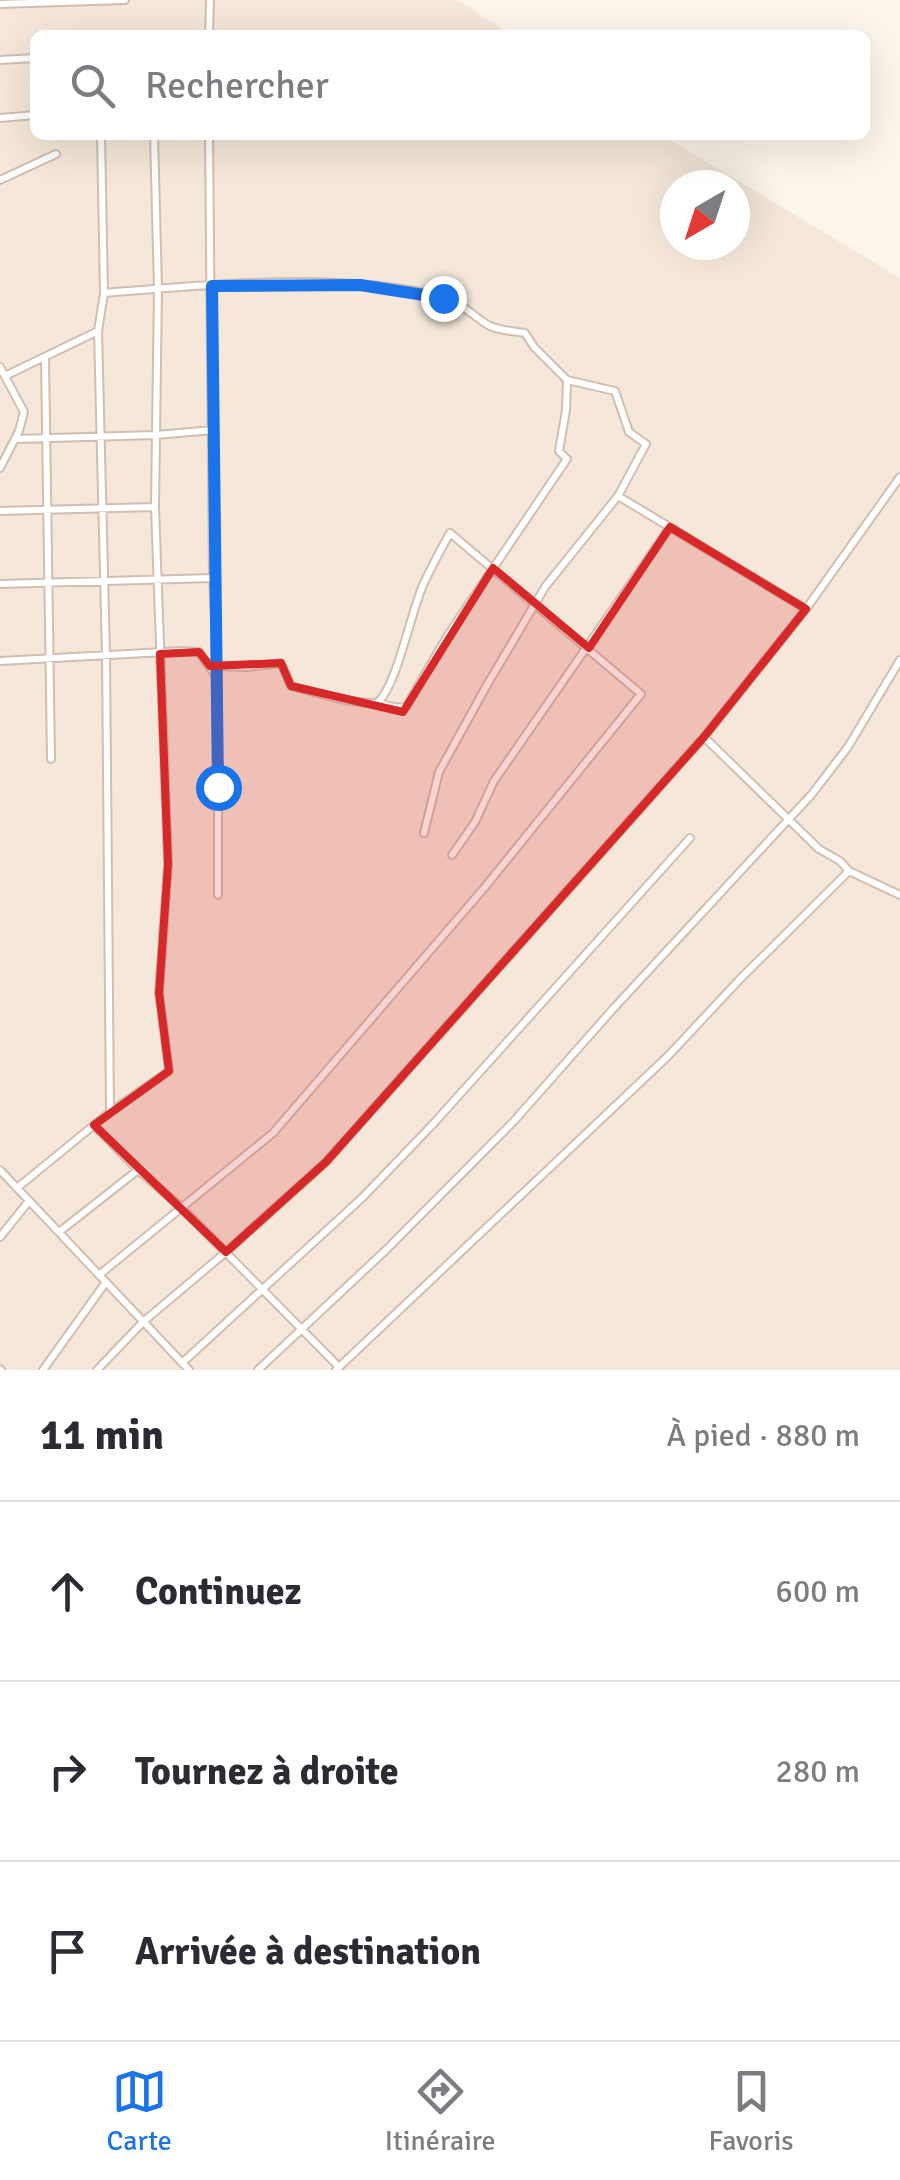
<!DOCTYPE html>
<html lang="fr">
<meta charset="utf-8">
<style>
:root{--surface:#fff;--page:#f7f7f7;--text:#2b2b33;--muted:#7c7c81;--line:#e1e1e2;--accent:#1a73e8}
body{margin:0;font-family:Signika,sans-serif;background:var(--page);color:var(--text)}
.compass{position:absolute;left:660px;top:170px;width:90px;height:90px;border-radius:50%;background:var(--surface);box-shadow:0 10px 40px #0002;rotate:219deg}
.stop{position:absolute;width:30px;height:30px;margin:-22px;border:8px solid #1a73e8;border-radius:50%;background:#fff}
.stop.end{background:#1a73e8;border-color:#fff;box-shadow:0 2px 10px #0008}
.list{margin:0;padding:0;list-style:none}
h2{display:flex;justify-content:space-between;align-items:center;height:130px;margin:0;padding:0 40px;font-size:42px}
h2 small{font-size:32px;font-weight:400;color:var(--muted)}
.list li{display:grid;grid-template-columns:65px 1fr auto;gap:30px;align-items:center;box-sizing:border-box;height:180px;padding:0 40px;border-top:2px solid var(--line)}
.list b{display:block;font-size:38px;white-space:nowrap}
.list em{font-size:32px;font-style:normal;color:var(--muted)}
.icon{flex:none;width:55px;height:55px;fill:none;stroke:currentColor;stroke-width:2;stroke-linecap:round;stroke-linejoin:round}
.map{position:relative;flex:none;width:900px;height:1370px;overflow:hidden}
.search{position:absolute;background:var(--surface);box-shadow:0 10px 40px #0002;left:30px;right:30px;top:30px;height:110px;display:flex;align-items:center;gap:25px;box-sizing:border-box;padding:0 35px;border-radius:15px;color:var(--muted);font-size:38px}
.sheet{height:670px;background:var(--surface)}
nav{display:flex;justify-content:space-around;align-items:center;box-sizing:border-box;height:140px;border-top:2px solid var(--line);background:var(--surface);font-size:28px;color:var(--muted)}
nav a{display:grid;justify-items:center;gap:5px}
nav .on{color:var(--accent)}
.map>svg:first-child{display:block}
.residential{fill:#f5e8da;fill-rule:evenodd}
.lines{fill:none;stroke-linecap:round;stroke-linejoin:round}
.minor-casing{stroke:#d1beb0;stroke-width:10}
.minor{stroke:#fff;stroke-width:6}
.route{stroke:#1a73e8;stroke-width:12}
.marked{fill:#d62828;fill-opacity:0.2;stroke:#d62828;stroke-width:8;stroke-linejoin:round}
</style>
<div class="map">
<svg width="900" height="1370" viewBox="0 0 900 1370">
<rect width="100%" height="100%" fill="#fdf6ec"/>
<path class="residential" d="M 0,0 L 458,0 L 511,35 L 35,35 L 35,135 L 662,135 L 900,278 L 900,1370 L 0,1370 ZM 675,185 L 735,185 L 735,245 L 675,245 Z"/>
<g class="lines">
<defs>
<path id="minor" d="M 0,4 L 125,0
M 209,35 L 210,0
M 0,60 L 35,58
M 0,118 L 35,115
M 101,135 L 104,293 L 98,331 L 106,655 L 110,1112
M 209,135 L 213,578 L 218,679 L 218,895
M 0,180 L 56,154
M 104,293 C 204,285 345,271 442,297 C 462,303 472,315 488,325 C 499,331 514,331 525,333 L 534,347 L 567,380 L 615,391 L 629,432 L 646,444 L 618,496
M 45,357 L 51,759
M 0,367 L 24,412 L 19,431 L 0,468
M 5,376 L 98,331
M 15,439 L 156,435 L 213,430
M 0,511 L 155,507
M 0,584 L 213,578
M 0,661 L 182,651 L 199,652 L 216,676
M 217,666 L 247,667 L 281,663 L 291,686 C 319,693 345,703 374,703 C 386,703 393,710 406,707 L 448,635 L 567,459 L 559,451 L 566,410 L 567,380
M 704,737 L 819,849 L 840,861 L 849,871 L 900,895
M 424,833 L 439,772 L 487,685 L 545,587 L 618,496 L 806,609
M 452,855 L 475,822 L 494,781 L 670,527
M 94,1125 L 138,1170 L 181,1207 L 339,1367
M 0,1170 L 189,1370
M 17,1188 L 110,1112 L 169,1071 L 159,993 L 168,864 L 155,507 L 158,289 L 154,135
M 59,1232 L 138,1170
M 0,1237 L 29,1201
M 99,1275 L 273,1133 L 485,887 L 641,694 L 450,533 C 441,549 432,566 424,583 C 411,610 397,687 377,703
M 182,1363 L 363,1197 L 434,1123 L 690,838
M 0,1369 L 1,1370
M 43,1370 L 106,1282
M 97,1370 L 143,1322 L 226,1252 L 326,1162 L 704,737 L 806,609 L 900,477
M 258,1370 L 387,1249 L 514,1121 L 613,1009 L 812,794 L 848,747 L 900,660
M 336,1370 L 668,1056 L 741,978 L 849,871"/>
</defs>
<use href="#minor" class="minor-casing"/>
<use href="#minor" class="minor"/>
</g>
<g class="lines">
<path class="route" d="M 218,787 L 212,286 L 360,285 L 443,298"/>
</g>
<path class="marked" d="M 670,527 L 806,609 L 704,737 L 326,1162 L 226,1252 L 94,1125 L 169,1071 L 159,993 L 168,864 L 160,654 L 199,652 L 210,666 L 281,663 L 291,686 L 403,712 L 493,568 L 589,648 Z"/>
</svg>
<svg class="compass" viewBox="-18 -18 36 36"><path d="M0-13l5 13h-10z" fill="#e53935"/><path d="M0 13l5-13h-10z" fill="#7c7c81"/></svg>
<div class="stop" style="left:218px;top:787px"></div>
<div class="stop end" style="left:443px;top:298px"></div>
<div class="search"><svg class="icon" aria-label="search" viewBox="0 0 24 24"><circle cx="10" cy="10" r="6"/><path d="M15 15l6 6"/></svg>Rechercher</div>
</div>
<section class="sheet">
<h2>11 min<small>À pied · 880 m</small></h2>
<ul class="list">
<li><svg class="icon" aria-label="ahead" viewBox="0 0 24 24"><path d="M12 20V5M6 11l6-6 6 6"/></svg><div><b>Continuez</b></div><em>600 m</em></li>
<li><svg class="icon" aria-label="right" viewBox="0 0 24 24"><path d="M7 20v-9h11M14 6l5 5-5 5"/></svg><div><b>Tournez à droite</b></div><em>280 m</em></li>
<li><svg class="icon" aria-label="arrive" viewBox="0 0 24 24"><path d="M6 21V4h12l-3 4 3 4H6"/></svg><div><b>Arrivée à destination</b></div></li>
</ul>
</section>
<nav>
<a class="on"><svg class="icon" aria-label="map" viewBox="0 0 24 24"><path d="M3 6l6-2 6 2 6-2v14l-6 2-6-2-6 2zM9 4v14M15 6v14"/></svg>Carte</a>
<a><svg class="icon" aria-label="directions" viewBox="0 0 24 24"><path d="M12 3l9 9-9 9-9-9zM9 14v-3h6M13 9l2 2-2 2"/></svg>Itinéraire</a>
<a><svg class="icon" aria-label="saved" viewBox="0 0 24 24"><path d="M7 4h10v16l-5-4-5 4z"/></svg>Favoris</a>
</nav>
